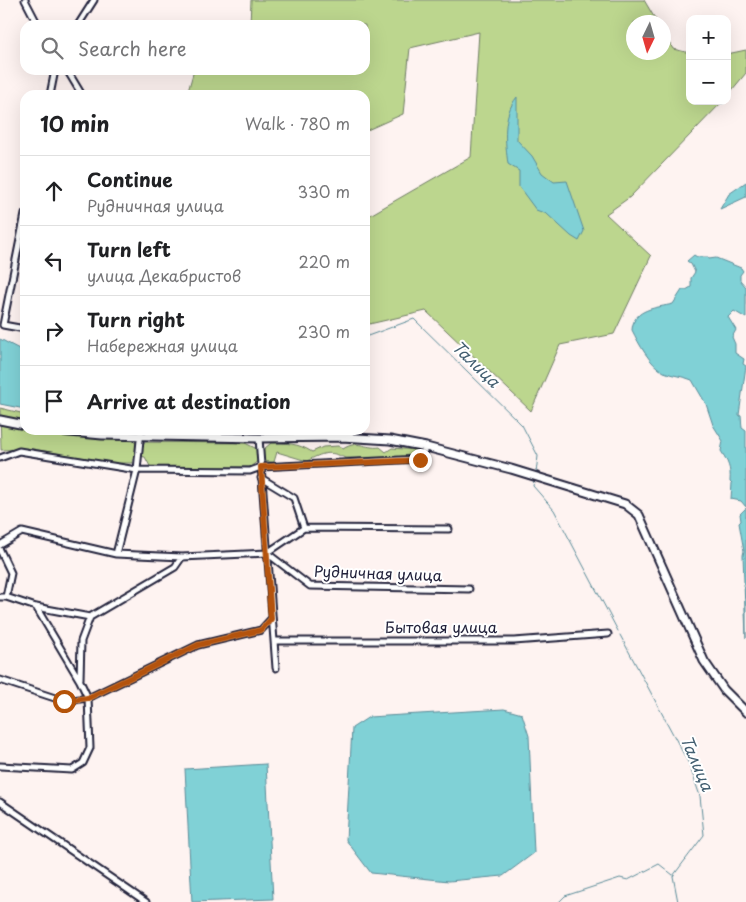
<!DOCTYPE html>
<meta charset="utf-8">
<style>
:root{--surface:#fff;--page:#f6f6f6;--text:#202124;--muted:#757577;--line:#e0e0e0}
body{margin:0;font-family:"Playpen Sans",sans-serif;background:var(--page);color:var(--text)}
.controls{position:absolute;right:15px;top:15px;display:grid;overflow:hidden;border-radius:10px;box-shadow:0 5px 20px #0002}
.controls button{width:45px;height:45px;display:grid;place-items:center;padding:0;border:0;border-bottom:1px solid var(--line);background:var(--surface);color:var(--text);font:25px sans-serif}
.compass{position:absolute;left:626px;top:15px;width:45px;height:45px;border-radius:50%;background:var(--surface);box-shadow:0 5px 20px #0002;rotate:185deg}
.stop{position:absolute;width:15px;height:15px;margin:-11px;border:4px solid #b45309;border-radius:50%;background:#fff}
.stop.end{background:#b45309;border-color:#fff;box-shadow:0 1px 5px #0008}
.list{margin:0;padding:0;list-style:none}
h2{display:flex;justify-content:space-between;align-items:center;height:65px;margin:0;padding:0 20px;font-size:21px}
h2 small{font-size:16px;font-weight:400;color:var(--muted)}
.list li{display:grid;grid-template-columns:32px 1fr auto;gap:15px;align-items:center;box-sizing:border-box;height:70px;padding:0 20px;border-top:1px solid var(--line)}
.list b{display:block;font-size:19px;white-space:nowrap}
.list p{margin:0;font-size:16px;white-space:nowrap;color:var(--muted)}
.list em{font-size:16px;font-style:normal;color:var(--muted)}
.icon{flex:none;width:28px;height:28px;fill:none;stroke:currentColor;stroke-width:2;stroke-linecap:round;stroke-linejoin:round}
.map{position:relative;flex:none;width:746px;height:902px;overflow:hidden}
.search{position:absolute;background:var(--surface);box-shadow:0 5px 20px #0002;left:20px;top:20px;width:350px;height:55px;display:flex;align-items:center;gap:12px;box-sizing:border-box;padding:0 18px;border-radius:15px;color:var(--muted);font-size:19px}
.panel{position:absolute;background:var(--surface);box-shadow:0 5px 20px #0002;left:20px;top:90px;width:350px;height:345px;border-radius:15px}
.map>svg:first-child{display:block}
.green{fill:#bcd68e;stroke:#6f7c64}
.water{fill:#80d1d6;stroke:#5a8b98}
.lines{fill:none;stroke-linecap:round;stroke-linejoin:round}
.stream{stroke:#5a8b98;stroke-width:1}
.street-casing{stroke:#22223b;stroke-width:9}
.secondary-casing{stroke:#22223b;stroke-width:11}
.street{stroke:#fff;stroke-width:5}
.secondary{stroke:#fff;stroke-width:7}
.route{stroke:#b45309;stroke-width:6}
.labels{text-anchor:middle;stroke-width:4;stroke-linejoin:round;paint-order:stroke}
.street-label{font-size:15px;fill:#22223b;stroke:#fff}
.water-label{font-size:16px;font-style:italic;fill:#435f71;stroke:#fff}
</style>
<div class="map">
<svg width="746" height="902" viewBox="0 0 746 902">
<rect width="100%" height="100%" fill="#fef3f1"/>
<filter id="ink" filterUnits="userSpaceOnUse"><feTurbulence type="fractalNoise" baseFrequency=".02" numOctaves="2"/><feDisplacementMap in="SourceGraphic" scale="10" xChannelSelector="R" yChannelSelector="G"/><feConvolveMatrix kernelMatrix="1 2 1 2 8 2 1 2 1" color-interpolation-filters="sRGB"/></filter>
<g filter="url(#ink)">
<path class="green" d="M 251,0 L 644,0 L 657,22 L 634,22 L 634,52 L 664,52 L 664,34 L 673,49 L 690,53 L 690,101 L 723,101 L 630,197 L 606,214 L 651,256 L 614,334 L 560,345 L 531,411 L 426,311 L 365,325 L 365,218 L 471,157 L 479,32 L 410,48 L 403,114 L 365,131 L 365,95 L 187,95 L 194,70 L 365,70 L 365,25 L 250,25 Z
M 746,50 L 746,73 L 727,96 L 727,54 Z
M 0,408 L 25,414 L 25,430 L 132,430 L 130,432 L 134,442 L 245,443 L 255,448 L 264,449 L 271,443 C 286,443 298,443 312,452 L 323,447 L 338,446 L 343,449 C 359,439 364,449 380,447 L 386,452 L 392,448 L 416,450 L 419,453 L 416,456 L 345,458 C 330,450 322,453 307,461 L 277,452 L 274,462 L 258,461 L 250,467 L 151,468 L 145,457 L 134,455 L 132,463 L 115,463 L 32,449 L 1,450 Z"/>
<path class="water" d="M 517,97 L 517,140 L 532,156 L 542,173 L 554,182 L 567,181 L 584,231 L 579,241 L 571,236 L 547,214 L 536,210 L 519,187 L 519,171 L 508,164 C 505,142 502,115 517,97 Z
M 746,182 L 746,197 L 720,209 L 729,194 Z
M 694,255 L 697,257 L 708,257 L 709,259 L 716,258 L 741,268 L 743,271 L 740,275 L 740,280 L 746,287 L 746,318 L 734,311 L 728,317 L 736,330 L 732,337 L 735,344 L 735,353 L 744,359 L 743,364 L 746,366 L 739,415 L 741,416 L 742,428 L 746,431 L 746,507 L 741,501 L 731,499 L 732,483 L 730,481 C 731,468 728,462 721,451 L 723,441 L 713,425 L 706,404 L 692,380 C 683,376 673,376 664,372 C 650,365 639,344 632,330 C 633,308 657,308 673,304 L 682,290 L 686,290 L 691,287 L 691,278 L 695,272 L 691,264 L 687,261 Z
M 0,339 L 25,352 L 25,409 L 0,404 Z
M 746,508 L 746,638 L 743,555 L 744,551 L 739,523 L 741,521 L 740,514 Z
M 504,709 L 522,714 L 529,736 L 534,853 L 503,876 L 449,881 L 371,873 L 346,840 L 352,728 L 369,717 Z
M 266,764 L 273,899 L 192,902 L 185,769 Z"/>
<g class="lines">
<path class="stream" d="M 365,337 L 414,319 L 522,425 L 538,456 L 536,473
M 534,481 L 533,486 L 554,510 L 618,631
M 620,635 L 689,764 L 700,796 L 704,835 L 673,876 L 678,902
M 559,902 L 565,896 L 620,878 L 628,880 L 659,864 L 673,875"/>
<defs>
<path id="street" d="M 25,0 L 38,25
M 78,25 L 94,0
M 67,70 L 82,95
M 50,95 L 55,70
M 25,214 L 3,325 L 25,329
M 259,438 L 276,668
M 0,458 L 19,451 L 137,470 L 250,471 L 261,467 L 420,459 L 426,447
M 261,478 L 294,498 L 304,528
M 0,545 L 22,532 L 116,554 L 182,557 L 267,553 L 304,528 L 449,529
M 0,550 L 11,573 L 6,597
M 267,553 L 310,586 L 469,589
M 116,554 L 137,470 L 141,430
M 0,597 L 6,597 L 36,607 L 90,617
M 274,641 L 514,641 L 608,634
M 80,679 L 81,641 L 90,617 L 175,567 L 182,557
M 0,680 L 64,701 L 88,698 L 198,645 L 261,630 L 271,619
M 0,766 L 72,770 L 83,763 L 90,748 L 88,698 L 80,681 L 36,607
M 0,802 L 146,902"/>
<path id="secondary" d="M 0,420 L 25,425
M 49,430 L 102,435 L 259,438 L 342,437 L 390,440 L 426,447 L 511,469 L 625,504 L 639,515 L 704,661 L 724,690 L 746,712"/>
</defs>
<use href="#street" class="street-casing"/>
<use href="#secondary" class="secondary-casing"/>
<use href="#street" class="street"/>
<use href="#secondary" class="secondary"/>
</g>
</g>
<g class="lines" filter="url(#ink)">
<path class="route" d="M 64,701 L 88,698 L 198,645 L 261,630 L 271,619 L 261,467 L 420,460"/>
</g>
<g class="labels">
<g class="street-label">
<text transform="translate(378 574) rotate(2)" y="5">Рудничная улица</text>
<text x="441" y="633">Бытовая улица</text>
</g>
<g class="water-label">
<text transform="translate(476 364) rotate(44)" y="6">Талица</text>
<text transform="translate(697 763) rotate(67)" y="6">Талица</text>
</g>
</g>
</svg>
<div class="controls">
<button>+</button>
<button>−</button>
</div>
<svg class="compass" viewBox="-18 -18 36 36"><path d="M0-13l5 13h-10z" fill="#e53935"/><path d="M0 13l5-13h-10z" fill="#757577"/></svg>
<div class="stop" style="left:64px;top:701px"></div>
<div class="stop end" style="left:420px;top:460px"></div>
<div class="search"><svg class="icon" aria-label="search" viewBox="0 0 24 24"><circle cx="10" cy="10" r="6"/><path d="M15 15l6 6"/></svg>Search here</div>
<section class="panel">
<h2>10 min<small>Walk · 780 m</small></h2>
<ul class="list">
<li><svg class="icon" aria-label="ahead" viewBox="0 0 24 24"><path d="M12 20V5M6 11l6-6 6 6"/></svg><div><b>Continue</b><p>Рудничная улица</p></div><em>330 m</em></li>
<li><svg class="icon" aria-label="left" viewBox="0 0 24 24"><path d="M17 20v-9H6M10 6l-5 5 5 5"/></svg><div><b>Turn left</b><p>улица Декабристов</p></div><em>220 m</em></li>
<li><svg class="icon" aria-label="right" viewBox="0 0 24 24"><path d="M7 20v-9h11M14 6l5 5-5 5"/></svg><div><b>Turn right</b><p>Набережная улица</p></div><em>230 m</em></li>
<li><svg class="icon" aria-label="arrive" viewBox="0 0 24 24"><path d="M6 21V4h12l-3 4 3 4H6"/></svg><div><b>Arrive at destination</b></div></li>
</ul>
</section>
</div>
